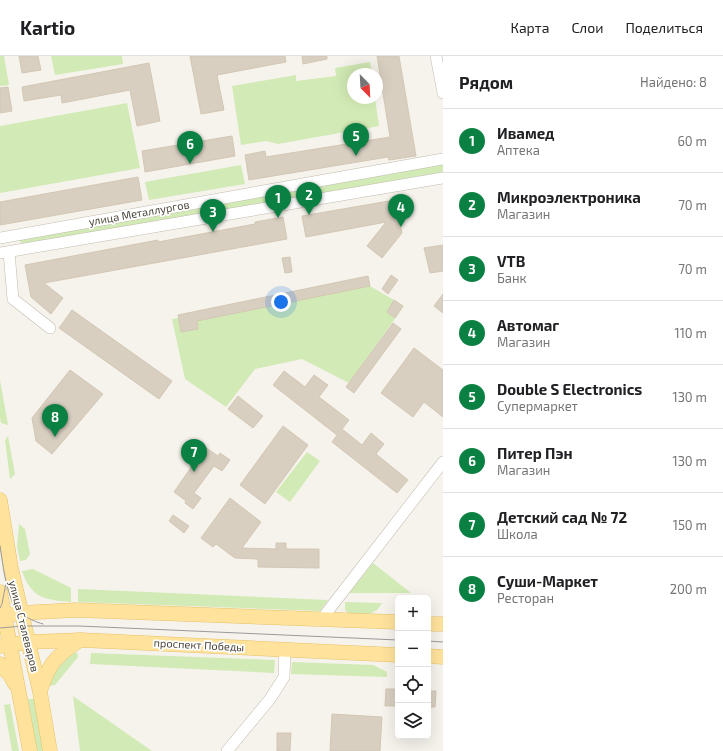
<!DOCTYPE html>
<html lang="ru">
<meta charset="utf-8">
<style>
:root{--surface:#fff;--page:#f2f2f2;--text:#202124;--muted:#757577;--line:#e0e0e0;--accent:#0b8043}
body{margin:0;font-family:"Exo 2",sans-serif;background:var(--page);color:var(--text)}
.controls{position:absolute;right:12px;bottom:12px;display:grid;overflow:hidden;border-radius:6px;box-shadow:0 4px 16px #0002}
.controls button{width:36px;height:36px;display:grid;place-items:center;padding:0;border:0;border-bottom:1px solid var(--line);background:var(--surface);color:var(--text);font:20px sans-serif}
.compass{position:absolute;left:347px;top:12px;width:36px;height:36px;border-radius:50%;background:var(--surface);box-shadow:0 4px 16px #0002;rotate:156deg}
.you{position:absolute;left:281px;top:246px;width:14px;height:14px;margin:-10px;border:3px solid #fff;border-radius:50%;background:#1a73e8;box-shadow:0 0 0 6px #1a73e833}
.badge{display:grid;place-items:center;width:26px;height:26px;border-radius:50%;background:var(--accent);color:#fff;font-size:13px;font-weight:700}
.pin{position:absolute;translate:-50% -33px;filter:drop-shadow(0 1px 2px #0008)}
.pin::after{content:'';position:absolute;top:21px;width:14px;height:12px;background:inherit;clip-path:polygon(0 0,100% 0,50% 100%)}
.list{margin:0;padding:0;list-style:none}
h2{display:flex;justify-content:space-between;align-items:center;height:52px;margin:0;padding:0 16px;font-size:17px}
h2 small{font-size:13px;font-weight:400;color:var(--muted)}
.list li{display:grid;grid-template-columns:26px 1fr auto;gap:12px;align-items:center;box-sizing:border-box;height:64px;padding:0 16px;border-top:1px solid var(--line)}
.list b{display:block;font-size:15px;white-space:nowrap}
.list p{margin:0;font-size:13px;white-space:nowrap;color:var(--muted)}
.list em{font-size:13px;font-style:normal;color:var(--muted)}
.icon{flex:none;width:22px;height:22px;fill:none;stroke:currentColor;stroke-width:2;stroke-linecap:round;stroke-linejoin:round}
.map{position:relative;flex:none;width:443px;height:695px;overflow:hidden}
header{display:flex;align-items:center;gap:24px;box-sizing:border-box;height:56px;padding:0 20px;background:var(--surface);border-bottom:1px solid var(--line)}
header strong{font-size:19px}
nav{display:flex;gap:22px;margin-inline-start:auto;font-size:14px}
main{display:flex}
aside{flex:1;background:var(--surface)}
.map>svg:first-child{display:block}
.green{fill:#d2eab5}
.building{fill:#d8cfc1;stroke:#d3c7b4}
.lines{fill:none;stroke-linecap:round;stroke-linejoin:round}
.minor-casing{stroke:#c2bbae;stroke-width:12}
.major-casing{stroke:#e6c16a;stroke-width:15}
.minor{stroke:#fff;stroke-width:11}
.major{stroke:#ffe39c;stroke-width:14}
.tram{stroke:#9a9a9a;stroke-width:1}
.labels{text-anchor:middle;stroke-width:3.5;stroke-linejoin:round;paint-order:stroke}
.street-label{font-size:11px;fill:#4b4439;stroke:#fff}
</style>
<header>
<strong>Kartio</strong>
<nav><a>Карта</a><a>Слои</a><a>Поделиться</a></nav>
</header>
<main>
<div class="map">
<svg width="443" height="695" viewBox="0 0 443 695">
<rect width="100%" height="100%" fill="#f6f3ec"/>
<path class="green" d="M 0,0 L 4,0 L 9,29 L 0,30 Z
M 51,0 L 122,0 L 123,8 L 55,19 Z
M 370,6 L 372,18 L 353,18 L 353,42 L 375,42 L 379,70 L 278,88 L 266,85 L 241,89 L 232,30 L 296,19 L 296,25 L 336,20 L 335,12 Z
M 127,47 L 140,112 L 0,137 L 0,70 Z
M 443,108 L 443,116 L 25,189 L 21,187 L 20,184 Z
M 241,109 L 245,128 L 149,144 L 145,126 Z
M 368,220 L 370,230 L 404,250 L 349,327 L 302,303 L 255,313 L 226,351 L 185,323 L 172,263 L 178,262 L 178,259 Z
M 0,324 L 8,369 L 1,367 L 0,362 Z
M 8,380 L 15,418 L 10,423 L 5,384 Z
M 307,396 L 320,405 L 290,446 L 276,436 Z
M 19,468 L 25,473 L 30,498 L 26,504 L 20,505 L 17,491 Z
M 373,507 L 411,537 L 349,537 Z
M 33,513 L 71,532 L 71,546 C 45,544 31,542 22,515 Z
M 78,533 L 328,544 L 320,555 L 78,546 Z
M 345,546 L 382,547 C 375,561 363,558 349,558 L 345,554 Z
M 77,596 L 78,601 L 55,629 L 49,630 L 51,619 L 70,599 Z
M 91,597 L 275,604 L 274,617 L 90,608 Z
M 292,606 L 373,609 L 387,616 L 387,621 L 291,618 Z
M 73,640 L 152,695 L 80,695 Z
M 28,643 L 36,643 L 45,695 L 37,695 Z
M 10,648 L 19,695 L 12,695 L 4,649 Z"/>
<path class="building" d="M 19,0 L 38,0 L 41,14 L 22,17 Z
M 190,0 L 285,0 L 286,6 L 217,19 L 224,54 L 201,58 Z
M 302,0 L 327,0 L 327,3 L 303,8 Z
M 377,0 L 399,0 L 416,100 L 389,104 L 388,101 L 249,124 L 245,99 L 265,95 L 266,101 L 390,81 Z
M 149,7 L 160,65 L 137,70 L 130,34 L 62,47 L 61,39 L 24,45 L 22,31 Z
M 8,31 L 12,55 L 0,57 L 0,32 Z
M 232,80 L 235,100 L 145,116 L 142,95 Z
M 138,121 L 142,144 L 0,169 L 0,146 Z
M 395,144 L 402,177 L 382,202 L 367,190 L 386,166 L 306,181 L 302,160 Z
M 283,161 L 287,183 L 44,227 L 63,242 L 51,258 L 31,241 L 25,209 L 158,184 L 158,186 L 255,168 L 255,166 Z
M 443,189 L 443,215 L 430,217 L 424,192 Z
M 290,201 L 292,216 L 285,217 L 282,202 Z
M 391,219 L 398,224 L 388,238 L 382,233 Z
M 368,220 L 370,230 L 197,265 L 198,273 L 181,276 L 178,259 Z
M 443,238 L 443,257 L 434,250 Z
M 394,244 L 403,250 L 395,262 L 387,256 Z
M 72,254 L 172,325 L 159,343 L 59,272 Z
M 393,267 L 401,273 L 354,337 L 346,331 Z
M 414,292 L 443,314 L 443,361 L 424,346 L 413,361 L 381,337 Z
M 70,314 L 103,338 L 52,398 L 36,385 L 32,362 Z
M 284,315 L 305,331 L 314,319 L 328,329 L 319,341 L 349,364 L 342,373 L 362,389 L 371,377 L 384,388 L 376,398 L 408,424 L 397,437 L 332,386 L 337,379 L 273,329 Z
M 238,340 L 263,360 L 253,372 L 228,353 Z
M 283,370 L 308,389 L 265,448 L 240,429 Z
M 205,391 L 218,400 L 220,397 L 230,404 L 222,415 L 214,410 L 194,437 L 201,442 L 193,453 L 185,447 L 186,445 L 174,436 Z
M 230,442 L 261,466 L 242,492 L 276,493 L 276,487 L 286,487 L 286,493 L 319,493 L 319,512 L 258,511 L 258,503 L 235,502 L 216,488 L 213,491 L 201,482 Z
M 173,459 L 189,470 L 184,477 L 169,465 Z
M 386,633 L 398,633 L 398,650 L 385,650 Z
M 428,635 L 436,635 L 435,651 L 428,651 Z
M 332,658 L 382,661 L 380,695 L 330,695 Z
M 277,677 L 291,677 L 290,695 L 277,695 Z"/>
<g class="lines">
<defs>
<path id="minor" d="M 436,0 L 443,37
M 0,182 L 443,103
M 9,196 L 13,243 L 50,272
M 0,197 L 443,122
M 321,564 L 443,406
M 227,695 L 270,643 L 284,621 L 285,593"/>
<path id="major" d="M 0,444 L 11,512 L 40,636 L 50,695
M 0,536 L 30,695
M 0,560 L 20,557 L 76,554 L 398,566
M 428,568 L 443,568
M 0,590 L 29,586 L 81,584 L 398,599
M 428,600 L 443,601
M 0,608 L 10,619 L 15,628
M 40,635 C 49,608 55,600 80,584"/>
</defs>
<use href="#minor" class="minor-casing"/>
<use href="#major" class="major-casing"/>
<use href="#minor" class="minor"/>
<use href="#major" class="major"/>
<path class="tram" d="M 0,490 C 3,508 6,545 21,557 C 26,562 36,566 43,568
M 0,552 L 2,548 L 6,527
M 0,572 L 23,570 L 79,570 L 398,584
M 428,585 L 443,586"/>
</g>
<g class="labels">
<g class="street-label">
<text transform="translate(139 157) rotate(-10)" y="4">улица Металлургов</text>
<text transform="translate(24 570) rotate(76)" y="4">улица Сталеваров</text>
<text transform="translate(199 589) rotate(3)" y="4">проспект Победы</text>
</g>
</g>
</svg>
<div class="controls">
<button>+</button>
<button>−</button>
<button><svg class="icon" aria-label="locate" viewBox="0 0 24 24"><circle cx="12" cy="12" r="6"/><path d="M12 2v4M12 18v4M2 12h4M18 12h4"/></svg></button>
<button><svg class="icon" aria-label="layers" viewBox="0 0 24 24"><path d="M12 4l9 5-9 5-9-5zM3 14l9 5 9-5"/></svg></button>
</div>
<svg class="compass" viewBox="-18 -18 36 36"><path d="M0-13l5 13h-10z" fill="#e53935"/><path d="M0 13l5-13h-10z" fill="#757577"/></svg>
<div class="you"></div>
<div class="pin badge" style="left:278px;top:162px">1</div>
<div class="pin badge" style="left:309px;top:159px">2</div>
<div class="pin badge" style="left:213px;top:176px">3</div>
<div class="pin badge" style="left:401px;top:171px">4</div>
<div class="pin badge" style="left:356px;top:100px">5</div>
<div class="pin badge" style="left:190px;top:108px">6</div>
<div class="pin badge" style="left:194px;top:416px">7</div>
<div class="pin badge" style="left:55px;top:381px">8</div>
</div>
<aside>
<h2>Рядом<small>Найдено: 8</small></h2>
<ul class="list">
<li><span class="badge">1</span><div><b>Ивамед</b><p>Аптека</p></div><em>60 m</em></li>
<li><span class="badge">2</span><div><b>Микроэлектроника</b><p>Магазин</p></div><em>70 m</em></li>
<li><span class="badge">3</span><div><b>VTB</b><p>Банк</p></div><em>70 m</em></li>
<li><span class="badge">4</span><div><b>Автомаг</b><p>Магазин</p></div><em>110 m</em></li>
<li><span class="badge">5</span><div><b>Double S Electronics</b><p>Супермаркет</p></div><em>130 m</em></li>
<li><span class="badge">6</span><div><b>Питер Пэн</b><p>Магазин</p></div><em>130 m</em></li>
<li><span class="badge">7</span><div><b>Детский сад № 72</b><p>Школа</p></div><em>150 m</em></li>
<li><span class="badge">8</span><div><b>Суши-Маркет</b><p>Ресторан</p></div><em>200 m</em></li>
</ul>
</aside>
</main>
